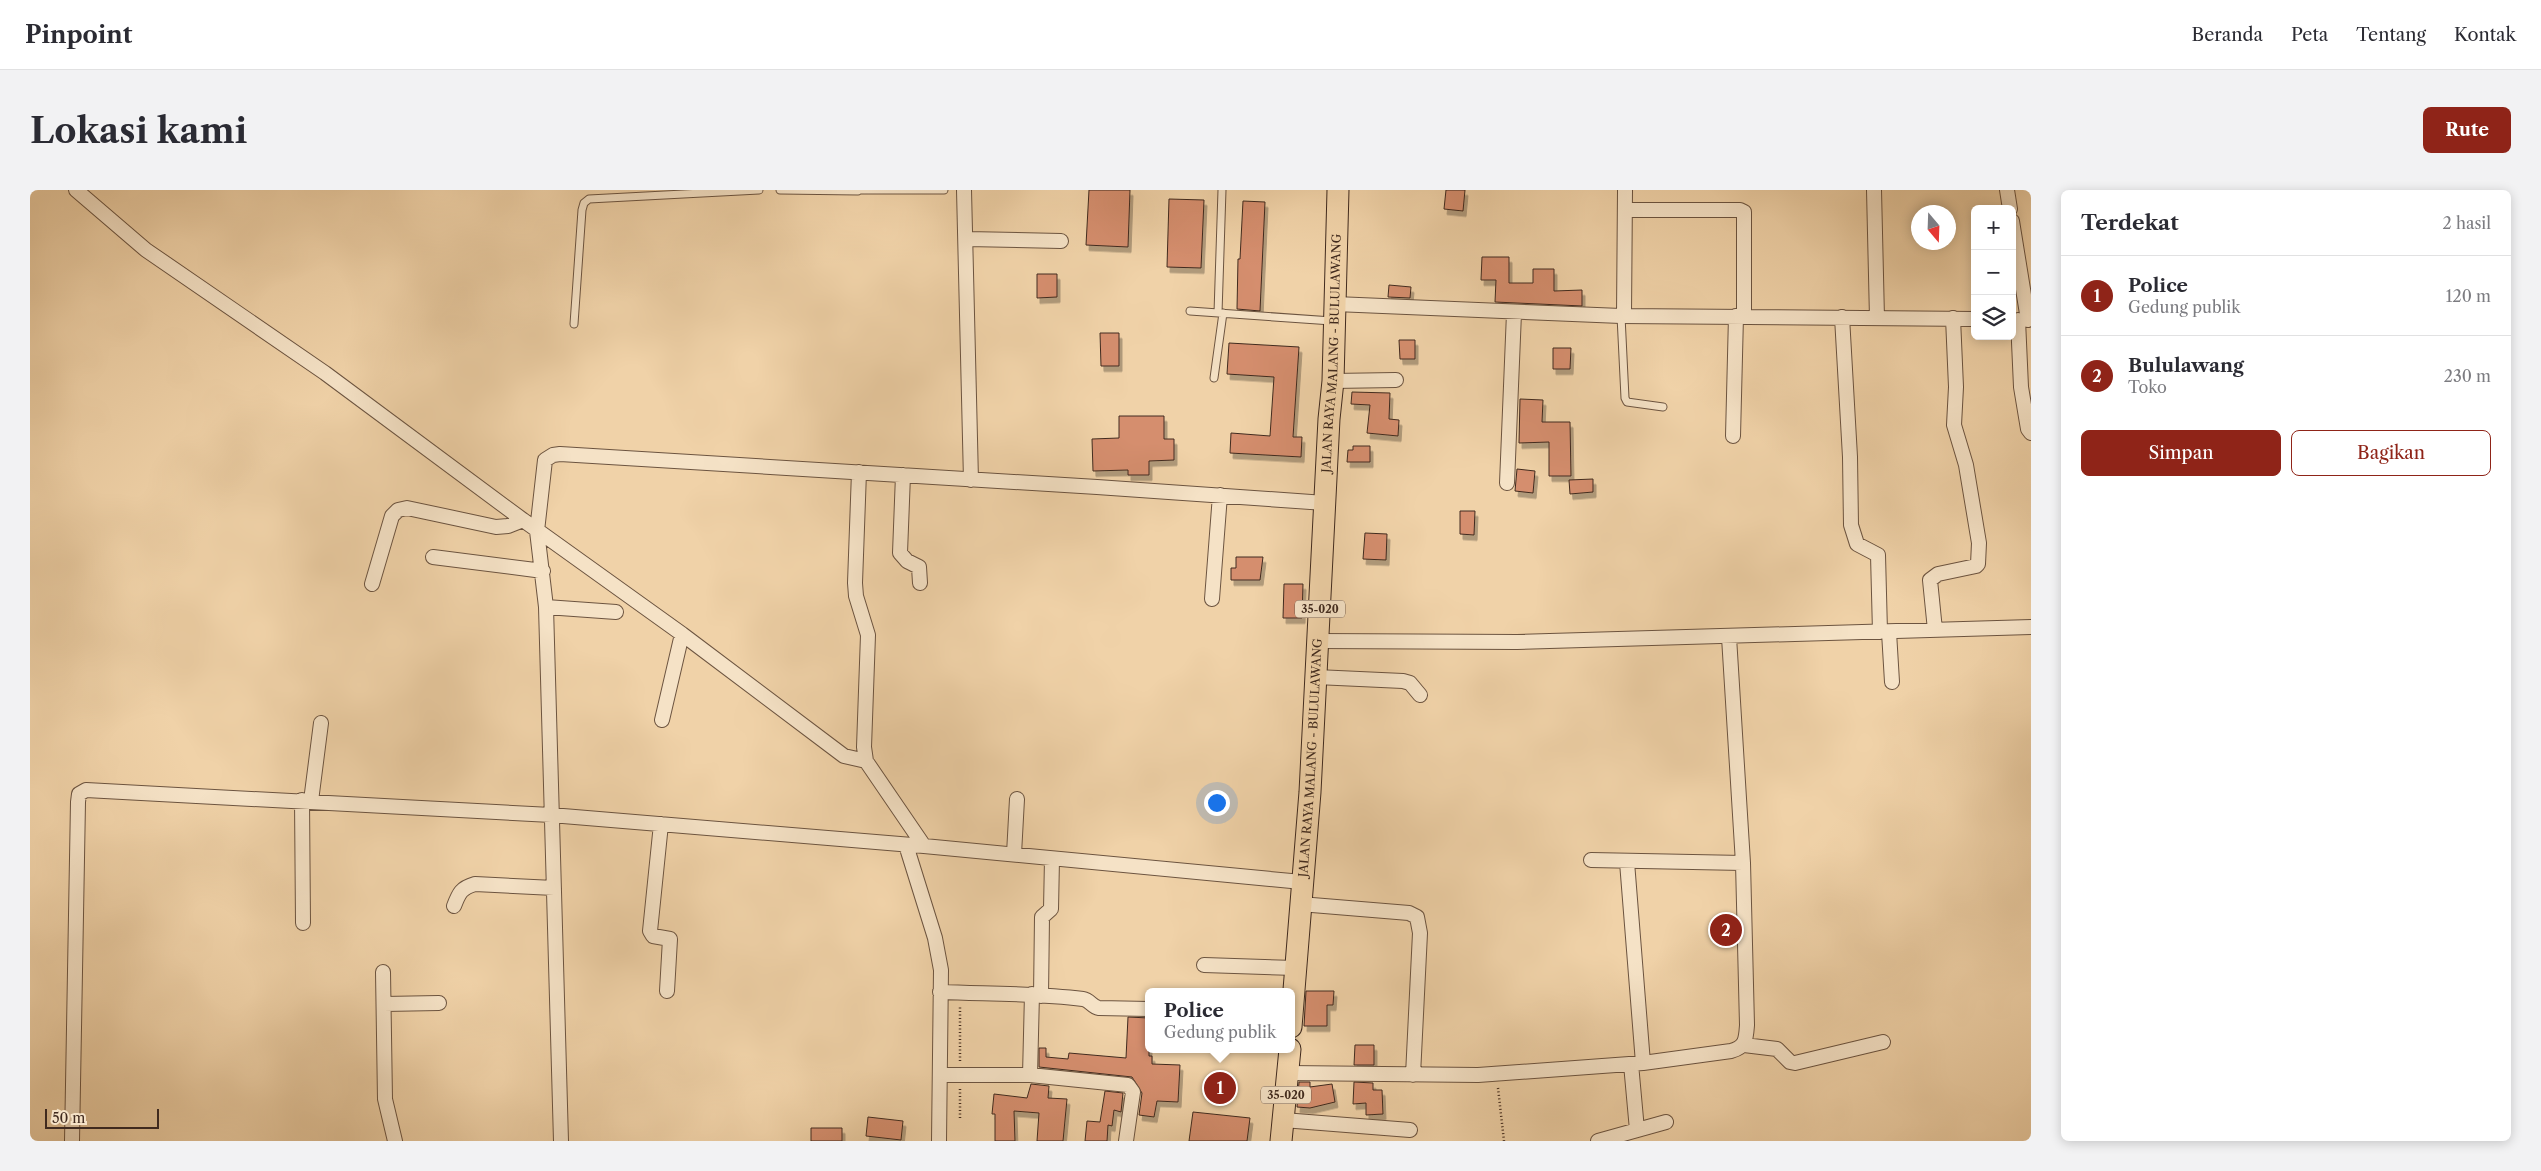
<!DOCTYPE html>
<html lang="id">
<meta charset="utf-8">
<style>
:root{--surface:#fff;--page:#f2f2f3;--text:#2b2b33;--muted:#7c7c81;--line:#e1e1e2;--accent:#8f2418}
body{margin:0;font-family:"Libre Caslon Text",serif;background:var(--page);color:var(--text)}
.controls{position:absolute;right:15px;top:15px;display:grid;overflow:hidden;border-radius:8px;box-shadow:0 2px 12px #0003}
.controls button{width:45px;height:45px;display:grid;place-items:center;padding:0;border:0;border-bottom:1px solid var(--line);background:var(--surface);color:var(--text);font:25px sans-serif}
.compass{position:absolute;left:1881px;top:15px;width:45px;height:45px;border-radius:50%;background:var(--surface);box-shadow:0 2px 12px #0003;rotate:161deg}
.scale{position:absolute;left:15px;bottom:12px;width:114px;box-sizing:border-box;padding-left:5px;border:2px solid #402a1e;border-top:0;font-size:14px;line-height:18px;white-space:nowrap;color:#402a1e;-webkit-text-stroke:4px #f5e2c6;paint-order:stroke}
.you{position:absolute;left:1186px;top:612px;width:18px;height:18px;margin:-12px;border:4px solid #fff;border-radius:50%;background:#1a73e8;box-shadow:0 0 0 8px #1a73e833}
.badge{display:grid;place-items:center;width:32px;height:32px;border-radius:50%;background:var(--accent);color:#fff;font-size:16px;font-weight:700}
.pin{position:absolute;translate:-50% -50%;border:2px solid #fff;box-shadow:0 1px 5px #0006}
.popup{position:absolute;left:1115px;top:798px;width:150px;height:65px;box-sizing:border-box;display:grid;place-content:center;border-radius:8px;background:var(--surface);filter:drop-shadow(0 1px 4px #0005);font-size:16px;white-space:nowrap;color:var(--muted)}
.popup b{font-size:19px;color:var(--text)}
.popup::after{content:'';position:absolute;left:50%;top:100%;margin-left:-10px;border:10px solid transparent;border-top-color:var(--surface)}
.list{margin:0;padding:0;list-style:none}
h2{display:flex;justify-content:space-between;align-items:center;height:65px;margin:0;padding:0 20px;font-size:21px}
h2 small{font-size:16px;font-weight:400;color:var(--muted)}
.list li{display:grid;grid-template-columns:32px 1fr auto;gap:15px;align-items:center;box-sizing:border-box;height:80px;padding:0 20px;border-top:1px solid var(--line)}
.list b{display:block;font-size:19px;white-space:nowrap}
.list p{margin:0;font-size:16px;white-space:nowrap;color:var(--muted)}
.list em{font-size:16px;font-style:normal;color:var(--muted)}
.actions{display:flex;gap:10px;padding:15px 20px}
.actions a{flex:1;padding:11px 0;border:1px solid var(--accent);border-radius:8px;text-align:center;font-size:18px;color:var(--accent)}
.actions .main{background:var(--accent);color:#fff}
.icon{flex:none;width:28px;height:28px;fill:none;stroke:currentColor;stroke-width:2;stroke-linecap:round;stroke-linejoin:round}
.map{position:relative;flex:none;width:2001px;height:951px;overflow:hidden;border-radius:8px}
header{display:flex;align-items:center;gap:30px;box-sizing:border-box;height:70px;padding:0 25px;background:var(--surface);border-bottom:1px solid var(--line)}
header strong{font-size:24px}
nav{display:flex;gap:28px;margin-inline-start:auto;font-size:18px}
.intro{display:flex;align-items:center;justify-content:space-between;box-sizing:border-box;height:120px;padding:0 30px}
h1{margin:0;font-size:35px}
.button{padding:12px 22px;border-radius:8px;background:var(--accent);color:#fff;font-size:18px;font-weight:700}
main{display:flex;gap:30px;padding:0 30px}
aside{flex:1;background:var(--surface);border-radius:8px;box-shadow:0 2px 12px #0003}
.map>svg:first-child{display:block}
.building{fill:#d58e6e;stroke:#402a1e;filter:url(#shadow)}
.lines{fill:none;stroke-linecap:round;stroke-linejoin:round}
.lane-casing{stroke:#6c5440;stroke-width:9}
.street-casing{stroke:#6c5440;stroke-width:16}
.primary-casing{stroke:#402a1e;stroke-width:23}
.path{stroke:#402a1e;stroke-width:2.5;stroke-dasharray:1 2.5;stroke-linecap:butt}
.lane{stroke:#f5e2c6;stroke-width:7}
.street{stroke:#f5e2c6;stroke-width:14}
.primary{stroke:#f0d2a8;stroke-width:21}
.labels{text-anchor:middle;stroke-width:5;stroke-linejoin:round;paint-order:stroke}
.shield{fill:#f5e2c6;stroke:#766150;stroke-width:1}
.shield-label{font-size:11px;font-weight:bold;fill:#402a1e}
.street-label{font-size:12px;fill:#402a1e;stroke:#f5e2c6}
</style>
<header>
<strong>Pinpoint</strong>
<nav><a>Beranda</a><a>Peta</a><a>Tentang</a><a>Kontak</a></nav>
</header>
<div class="intro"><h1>Lokasi kami</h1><a class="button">Rute</a></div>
<main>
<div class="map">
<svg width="2001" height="951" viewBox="0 0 2001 951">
<defs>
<filter id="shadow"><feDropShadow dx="3" dy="5.5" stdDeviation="0" flood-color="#0004"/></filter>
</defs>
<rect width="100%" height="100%" fill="#f0d2a8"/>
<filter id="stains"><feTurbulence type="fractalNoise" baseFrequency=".004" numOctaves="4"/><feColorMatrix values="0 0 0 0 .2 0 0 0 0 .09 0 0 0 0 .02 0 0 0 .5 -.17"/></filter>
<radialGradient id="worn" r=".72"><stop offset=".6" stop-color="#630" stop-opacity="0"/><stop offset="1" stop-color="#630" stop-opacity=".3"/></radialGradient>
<path class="building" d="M 1059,0 L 1100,0 L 1098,57 L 1056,55 Z
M 1416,0 L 1435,0 L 1433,21 L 1414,19 Z
M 1139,9 L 1174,10 L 1171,78 L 1137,77 Z
M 1213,11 L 1235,12 L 1230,121 L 1207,119 L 1208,69 L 1210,69 Z
M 1452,67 L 1479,67 L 1479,93 L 1503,93 L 1503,79 L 1524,79 L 1524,101 L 1552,100 L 1552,116 L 1465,112 L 1466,90 L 1451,90 Z
M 1007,84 L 1027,84 L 1027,107 L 1007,108 Z
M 1359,95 L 1381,97 L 1380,108 L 1358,107 Z
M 1070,143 L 1089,143 L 1089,176 L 1071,176 Z
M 1369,150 L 1385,150 L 1385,169 L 1370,169 Z
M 1199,153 L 1269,157 L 1263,247 L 1272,247 L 1271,267 L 1200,263 L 1201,243 L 1240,246 L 1244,187 L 1197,184 Z
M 1523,158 L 1541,158 L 1540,179 L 1523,179 Z
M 1322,202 L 1360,203 L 1359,229 L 1369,230 L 1368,246 L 1337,243 L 1340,215 L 1321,214 Z
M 1490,209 L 1513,210 L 1512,232 L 1540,232 L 1541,286 L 1519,286 L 1519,252 L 1489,253 Z
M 1089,226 L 1134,226 L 1134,249 L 1144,249 L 1144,270 L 1119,271 L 1119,285 L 1098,285 L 1098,280 L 1063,281 L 1062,249 L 1089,248 Z
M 1323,256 L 1340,256 L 1340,272 L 1317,272 L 1318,260 L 1323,260 Z
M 1487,279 L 1505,281 L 1503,303 L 1485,301 Z
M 1563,289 L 1563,302 L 1540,304 L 1539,290 Z
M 1430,321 L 1445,321 L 1444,345 L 1430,344 Z
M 1335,343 L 1357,344 L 1356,370 L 1333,369 Z
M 1206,367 L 1233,367 L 1230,390 L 1201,390 L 1201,378 L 1206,378 Z
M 1254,394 L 1273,394 L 1272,428 L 1253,428 Z
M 1276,801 L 1304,801 L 1303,815 L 1297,815 L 1297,836 L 1274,836 Z
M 1098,827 L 1119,828 L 1119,866 L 1122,866 L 1122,874 L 1150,875 L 1148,912 L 1127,911 L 1124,927 L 1109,925 L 1112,903 L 1102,887 L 1009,877 L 1009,858 L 1016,858 L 1016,867 L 1038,869 L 1039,863 L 1096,868 Z
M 1325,855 L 1344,855 L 1344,875 L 1324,875 Z
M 1269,892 L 1280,892 L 1280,897 L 1302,894 L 1305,912 L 1280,918 L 1267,917 Z
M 1324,892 L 1343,893 L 1343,900 L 1352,900 L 1353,924 L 1336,925 L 1336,913 L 1323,914 Z
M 1001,894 L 1019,896 L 1018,908 L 1037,909 L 1033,951 L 1007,951 L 1009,923 L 984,921 L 985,951 L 965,951 L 965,924 L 962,924 L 964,904 L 997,908 Z
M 1075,901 L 1093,903 L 1091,922 L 1084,920 L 1082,936 L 1078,935 L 1077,951 L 1055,951 L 1057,931 L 1070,932 Z
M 1163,922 L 1220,928 L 1217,951 L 1159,951 Z
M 838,927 L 873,931 L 871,950 L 836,946 Z
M 781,938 L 812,938 L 812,951 L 781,951 Z"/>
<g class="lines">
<defs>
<path id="lane" d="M 750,0 L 828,1
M 828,0 L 914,0
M 1160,121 L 1302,131
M 1188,123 L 1192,0
M 1591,126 L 1595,208 L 1597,212 L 1633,217
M 544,134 L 552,20 L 554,13 L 559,9 L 729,0
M 1184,188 L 1193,123"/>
<path id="street" d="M 46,0 L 116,60 L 295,183 L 493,330
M 934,0 L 941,290
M 1844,0 L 1847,128
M 1977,0 L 1980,19
M 1595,20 L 1710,20 L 1714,22 L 1714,126
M 1982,31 L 1998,130
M 937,49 L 1031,51
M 1305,114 L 1591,126 L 1945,129
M 1594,125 L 1595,0
M 1812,127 L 1820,267 L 1821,335 L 1827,354 L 1848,365 L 1850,442
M 1988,130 L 1991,197 L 1998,239 L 2001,243
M 1303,191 L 1366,190
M 1703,246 L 1706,126
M 829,282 L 825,393 L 826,406 L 838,445 L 834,557 L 836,571 L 894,656
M 873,285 L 870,363 L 877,371 L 889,377 L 890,393
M 1477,293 L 1484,123
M 403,367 L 513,381
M 342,394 L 362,326 L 368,320 L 377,318 L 466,337 L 478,336 L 493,330 L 652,444 L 814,566 L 836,571
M 1182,409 L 1190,305
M 516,417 L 586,422
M 1905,440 L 1900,390 L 1908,384 L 1946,376 L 1948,374 L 1949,353 L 1936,275 L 1924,235 L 1926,197 L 1923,128
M 1859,442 L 1862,492
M 1288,451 L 1487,452 L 2001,437
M 1286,487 L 1373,491 L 1380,493 L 1390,505
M 632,530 L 652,444
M 272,610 L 273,733
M 281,611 L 291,533
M 631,634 L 620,741 L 623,746 L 640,749 L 637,801
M 876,655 L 905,748 L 911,780 L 909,951
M 984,664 L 987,609
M 1561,670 L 1713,673
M 1597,672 L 1613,873
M 1270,714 L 1379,723 L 1387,727 L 1390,743 L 1383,885
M 424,716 C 429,703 431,698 445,694 L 524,698
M 1174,775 L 1265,778
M 353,782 L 355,909 L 365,951
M 910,802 C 958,804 1005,803 1053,809 C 1060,810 1062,817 1069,818 L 1119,819
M 1011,806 L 1012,727 L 1021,719 L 1022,669
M 354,814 L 409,813
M 1714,855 L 1747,859 L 1760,872 L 1765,873 L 1853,852
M 1601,874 L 1607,940
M 1258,883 L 1448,885 L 1613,873 L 1701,861 C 1716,857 1716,849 1717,835 L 1713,673 L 1699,447
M 910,885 L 1000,885 L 1098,895 L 1103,902 L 1096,951
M 1000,885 L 1002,804
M 1253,930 L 1380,940
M 42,951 L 48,612 L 49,604 L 56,600 L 521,625 L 894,656 L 1272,692
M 531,951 L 516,417 L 507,341 L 515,270 L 523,265 L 530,264 L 1067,297 L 1295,313
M 1568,951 L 1636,932"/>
<g id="primary">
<path id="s1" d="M 1261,837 L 1280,602 L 1299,229 L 1303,191 L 1308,0"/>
<path d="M 1251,951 L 1260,859"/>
</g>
</defs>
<use href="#lane" class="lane-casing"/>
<use href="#street" class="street-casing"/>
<use href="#primary" class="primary-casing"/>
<path class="path" d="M 930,871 L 930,817
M 1468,898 L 1474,951
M 930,899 L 930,928"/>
<use href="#lane" class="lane"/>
<use href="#street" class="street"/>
<use href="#primary" class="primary"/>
</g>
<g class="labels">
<g class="shield">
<rect x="1265" y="410.5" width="50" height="17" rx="4"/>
<rect x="1231" y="896.5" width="50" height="17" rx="4"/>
</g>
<g class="shield-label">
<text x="1290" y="423">35-020</text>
<text x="1256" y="909">35-020</text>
</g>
<g class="street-label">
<text dy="4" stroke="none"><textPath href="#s1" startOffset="675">JALAN RAYA MALANG - BULULAWANG</textPath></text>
<text dy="4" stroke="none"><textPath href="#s1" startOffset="270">JALAN RAYA MALANG - BULULAWANG</textPath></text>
</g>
</g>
<rect width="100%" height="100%" filter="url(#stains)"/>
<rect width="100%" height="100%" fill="url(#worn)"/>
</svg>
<div class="controls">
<button>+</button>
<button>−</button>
<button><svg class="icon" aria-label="layers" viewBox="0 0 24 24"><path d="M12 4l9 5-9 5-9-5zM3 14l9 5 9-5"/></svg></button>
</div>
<svg class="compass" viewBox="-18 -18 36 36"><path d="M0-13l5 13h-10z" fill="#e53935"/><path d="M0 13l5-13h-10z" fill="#7c7c81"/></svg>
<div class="scale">50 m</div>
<div class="you"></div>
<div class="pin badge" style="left:1190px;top:898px">1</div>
<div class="popup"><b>Police</b>Gedung publik</div>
<div class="pin badge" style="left:1696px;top:740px">2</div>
</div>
<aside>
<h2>Terdekat<small>2 hasil</small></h2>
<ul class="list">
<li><span class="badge">1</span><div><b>Police</b><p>Gedung publik</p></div><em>120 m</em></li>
<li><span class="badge">2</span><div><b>Bululawang</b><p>Toko</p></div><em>230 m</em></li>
</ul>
<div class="actions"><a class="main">Simpan</a><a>Bagikan</a></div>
</aside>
</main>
